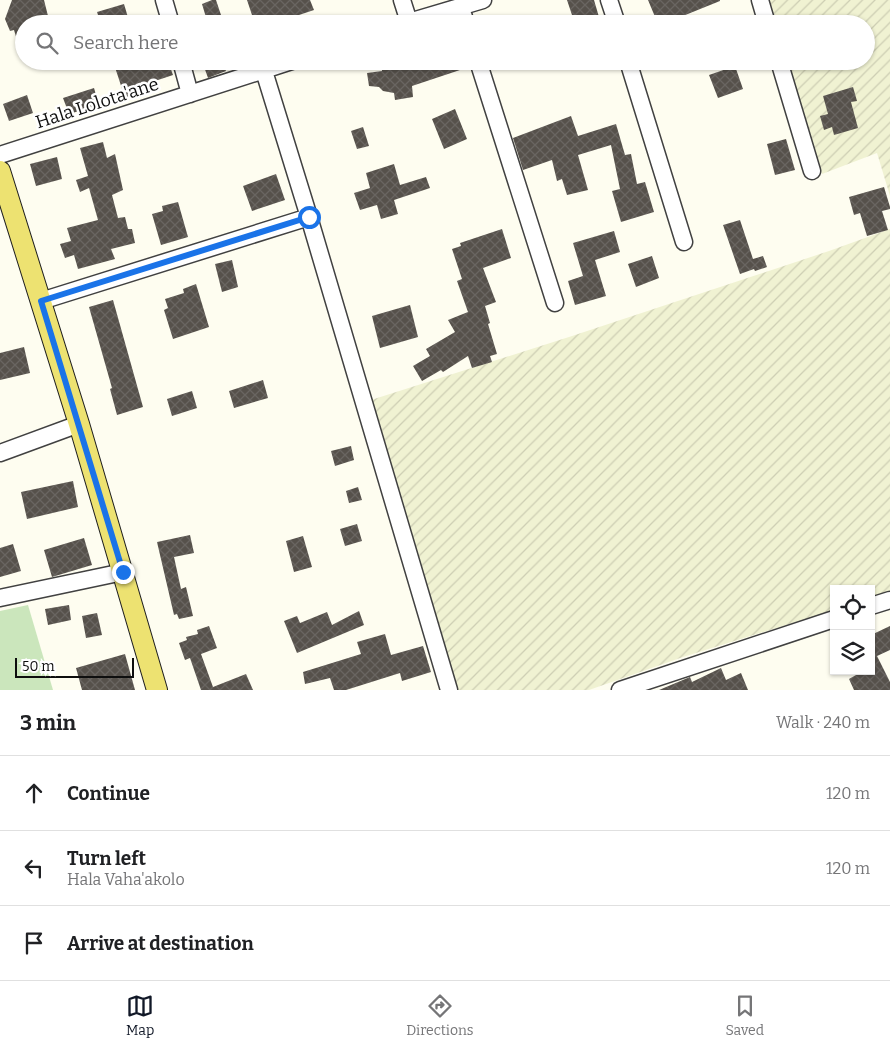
<!DOCTYPE html>
<meta charset="utf-8">
<style>
:root{--surface:#fff;--page:#f6f6f6;--text:#202124;--muted:#757577;--line:#e0e0e0;--accent:#111827}
body{margin:0;font-family:Bitter,serif;background:var(--page);color:var(--text)}
.controls{position:absolute;right:15px;bottom:15px;display:grid;overflow:hidden;border-radius:0px;box-shadow:0 1px 4px #0004}
.controls button{width:45px;height:45px;display:grid;place-items:center;padding:0;border:0;border-bottom:1px solid var(--line);background:var(--surface);color:var(--text);font:25px sans-serif}
.scale{position:absolute;left:15px;bottom:12px;width:119px;box-sizing:border-box;padding-left:5px;border:2px solid #0e0e0e;border-top:0;font-size:14px;line-height:18px;white-space:nowrap;color:#0e0e0e;-webkit-text-stroke:4px #fff;paint-order:stroke}
.stop{position:absolute;width:15px;height:15px;margin:-11px;border:4px solid #1a73e8;border-radius:50%;background:#fff}
.stop.end{background:#1a73e8;border-color:#fff;box-shadow:0 1px 5px #0008}
.list{margin:0;padding:0;list-style:none}
h2{display:flex;justify-content:space-between;align-items:center;height:65px;margin:0;padding:0 20px;font-size:21px}
h2 small{font-size:16px;font-weight:400;color:var(--muted)}
.list li{display:grid;grid-template-columns:32px 1fr auto;gap:15px;align-items:center;box-sizing:border-box;height:75px;padding:0 20px;border-top:1px solid var(--line)}
.list b{display:block;font-size:19px;white-space:nowrap}
.list p{margin:0;font-size:16px;white-space:nowrap;color:var(--muted)}
.list em{font-size:16px;font-style:normal;color:var(--muted)}
.icon{flex:none;width:28px;height:28px;fill:none;stroke:currentColor;stroke-width:2;stroke-linecap:round;stroke-linejoin:round}
.map{position:relative;flex:none;width:890px;height:690px;overflow:hidden}
.search{position:absolute;background:var(--surface);box-shadow:0 1px 4px #0004;left:15px;right:15px;top:15px;height:55px;display:flex;align-items:center;gap:12px;box-sizing:border-box;padding:0 18px;border-radius:28px;color:var(--muted);font-size:19px}
.sheet{height:290px;background:var(--surface)}
nav{display:flex;justify-content:space-around;align-items:center;box-sizing:border-box;height:70px;border-top:1px solid var(--line);background:var(--surface);font-size:14px;color:var(--muted)}
nav a{display:grid;justify-items:center;gap:2px}
nav .on{color:var(--accent)}
.map>svg:first-child{display:block}
.farmland{fill:url(#farmland-furrows)}
.grass{fill:#cbe6bc}
.building{fill:url(#building-cross-hatch)}
.lines{fill:none;stroke-linecap:round;stroke-linejoin:round}
.minor-casing{stroke:#414141;stroke-width:19}
.major-casing{stroke:#1f1f1f;stroke-width:22}
.minor{stroke:#fff;stroke-width:16}
.major{stroke:#ede271;stroke-width:20}
.route{stroke:#1a73e8;stroke-width:6}
.labels{text-anchor:middle;stroke-width:5;stroke-linejoin:round;paint-order:stroke}
.street-label{font-size:18px;fill:#0e0e0e;stroke:#fff}
</style>
<div class="map">
<svg width="890" height="690" viewBox="0 0 890 690">
<defs>
<pattern id="farmland-furrows" width="10" height="10" patternUnits="userSpaceOnUse" patternTransform="scale(1.25)"><rect width="10" height="10" fill="#f0f2d2"/><path d="M-1 1l2-2M0 10L10 0M9 11l2-2" fill="none" stroke="#cdceb3"/></pattern>
<pattern id="building-cross-hatch" width="8" height="8" patternUnits="userSpaceOnUse" patternTransform="scale(1.25)"><rect width="8" height="8" fill="#56514b"/><path d="M0 0l8 8M0 8l8-8" fill="none" stroke="#696561"/></pattern>
</defs>
<rect width="100%" height="100%" fill="#fefdf0"/>
<path class="farmland" d="M 769,0 L 890,0 L 890,196 L 877,153 L 822,174 L 788,61 L 866,61 L 866,24 L 776,24 Z
M 890,229 L 890,591 L 871,597 L 871,589 L 834,589 L 834,610 L 683,657 L 589,690 L 454,690 L 371,400 L 569,337 L 829,251 Z"/>
<path class="grass" d="M 28,605 L 53,690 L 0,690 L 0,611 Z"/>
<path class="building" d="M 12,0 L 44,0 L 50,24 L 24,24 L 24,52 L 21,53 L 14,30 L 10,31 L 5,19 Z
M 212,0 L 216,0 L 224,24 L 208,24 L 202,4 Z
M 247,0 L 310,0 L 314,10 L 287,19 L 289,24 L 255,24 Z
M 567,0 L 594,0 L 599,17 L 575,24 Z
M 648,0 L 720,0 L 720,1 L 663,24 L 658,24 Z
M 124,4 L 130,24 L 101,24 L 97,12 Z
M 113,61 L 168,61 L 173,75 L 143,85 L 145,91 L 125,98 Z
M 202,61 L 222,61 L 226,71 L 208,78 Z
M 381,61 L 468,61 L 469,67 L 412,86 L 413,97 L 395,100 L 394,93 L 383,91 L 379,87 L 369,86 L 367,73 L 382,71 Z
M 735,66 L 743,89 L 718,98 L 709,75 Z
M 853,87 L 857,101 L 851,102 L 858,128 L 834,135 L 832,127 L 824,130 L 820,116 L 828,114 L 823,96 Z
M 94,88 L 99,105 L 69,114 L 63,98 Z
M 27,95 L 33,113 L 9,121 L 3,104 Z
M 455,109 L 467,139 L 444,149 L 432,119 Z
M 571,116 L 578,136 L 616,124 L 625,155 L 631,154 L 637,184 L 645,182 L 654,212 L 621,222 L 612,191 L 620,189 L 611,145 L 578,155 L 588,190 L 567,195 L 562,179 L 557,181 L 552,160 L 523,170 L 513,138 Z
M 363,127 L 369,146 L 357,149 L 351,131 Z
M 786,139 L 795,170 L 775,175 L 767,144 Z
M 103,142 L 107,158 L 115,154 L 123,190 L 112,195 L 118,218 L 125,217 L 128,229 L 132,229 L 135,243 L 111,249 L 115,259 L 78,269 L 74,255 L 65,258 L 60,244 L 71,241 L 67,228 L 98,220 L 89,188 L 80,192 L 76,180 L 88,176 L 80,148 Z
M 57,157 L 62,179 L 36,186 L 30,164 Z
M 394,164 L 400,185 L 426,177 L 430,188 L 394,200 L 398,214 L 381,219 L 377,205 L 360,210 L 354,193 L 370,188 L 366,173 Z
M 276,174 L 285,200 L 252,211 L 243,186 Z
M 884,187 L 890,207 L 890,209 L 882,211 L 888,230 L 867,236 L 860,213 L 854,215 L 849,197 Z
M 178,202 L 188,237 L 161,245 L 152,214 L 163,211 L 162,206 Z
M 740,220 L 753,259 L 763,256 L 767,267 L 755,271 L 754,269 L 740,274 L 723,225 Z
M 502,229 L 511,258 L 483,268 L 496,302 L 485,306 L 490,323 L 488,324 L 497,354 L 490,356 L 492,362 L 472,368 L 468,356 L 443,372 L 441,370 L 422,381 L 413,366 L 430,356 L 426,349 L 455,332 L 448,320 L 468,312 L 457,281 L 462,279 L 452,249 L 461,246 L 460,243 Z
M 614,231 L 620,252 L 595,260 L 606,296 L 575,305 L 568,281 L 583,276 L 573,243 Z
M 652,256 L 659,278 L 636,287 L 628,264 Z
M 232,260 L 238,287 L 222,292 L 215,264 Z
M 196,284 L 209,327 L 173,339 L 164,310 L 168,308 L 165,299 L 184,293 L 183,289 Z
M 113,300 L 143,407 L 117,415 L 110,389 L 112,388 L 89,307 Z
M 410,305 L 418,337 L 380,348 L 372,316 Z
M 24,347 L 30,373 L 0,380 L 0,353 Z
M 263,380 L 268,398 L 234,408 L 229,391 Z
M 192,391 L 197,408 L 172,416 L 167,399 Z
M 351,446 L 354,460 L 335,466 L 331,451 Z
M 73,481 L 78,507 L 27,519 L 21,492 Z
M 358,487 L 362,500 L 349,503 L 346,491 Z
M 357,524 L 362,541 L 345,546 L 340,529 Z
M 190,535 L 194,553 L 174,557 L 181,589 L 186,587 L 193,616 L 179,619 L 177,614 L 174,615 L 157,542 Z
M 303,536 L 312,567 L 294,572 L 286,541 Z
M 84,538 L 92,565 L 52,577 L 44,550 Z
M 13,544 L 21,571 L 0,577 L 0,548 Z
M 69,605 L 71,620 L 48,625 L 45,609 Z
M 359,611 L 364,625 L 297,653 L 284,621 L 297,616 L 300,623 L 327,612 L 332,625 Z
M 97,613 L 102,635 L 86,638 L 82,616 Z
M 209,626 L 217,648 L 201,654 L 213,687 L 246,674 L 253,690 L 201,690 L 190,658 L 185,660 L 179,643 L 187,640 L 186,637 L 198,634 L 197,630 Z
M 890,626 L 890,650 L 877,656 L 890,682 L 890,690 L 854,690 L 849,679 L 863,671 L 871,671 L 871,635 Z
M 385,634 L 391,655 L 423,646 L 431,672 L 402,681 L 400,673 L 346,690 L 334,690 L 330,678 L 305,684 L 303,672 L 361,654 L 357,642 Z
M 125,654 L 135,690 L 82,690 L 76,668 Z
M 721,668 L 726,680 L 741,673 L 748,690 L 659,690 L 690,677 L 692,682 Z"/>
<g class="lines">
<defs>
<path id="minor" d="M 164,0 L 171,24
M 402,0 L 409,22
M 609,0 L 617,24
M 760,0 L 767,24
M 461,7 L 466,24
M 402,24 L 483,0
M 181,61 L 190,94
M 478,61 L 555,303
M 628,61 L 684,242
M 779,61 L 812,171
M 264,71 L 309,217 L 449,690
M 0,155 L 292,61
M 41,301 L 309,217
M 0,453 L 79,424
M 0,598 L 123,572
M 871,606 L 890,600
M 620,690 L 834,619"/>
<path id="major" d="M 0,171 L 79,424 L 157,690"/>
</defs>
<use href="#minor" class="minor-casing"/>
<use href="#major" class="major-casing"/>
<use href="#minor" class="minor"/>
<use href="#major" class="major"/>
</g>
<g class="lines">
<path class="route" d="M 123,572 L 41,301 L 309,217"/>
</g>
<g class="labels">
<g class="street-label">
<text transform="translate(97 103) rotate(-18)" y="6">Hala Lolota'ane</text>
</g>
</g>
</svg>
<div class="controls">
<button><svg class="icon" aria-label="locate" viewBox="0 0 24 24"><circle cx="12" cy="12" r="6"/><path d="M12 2v4M12 18v4M2 12h4M18 12h4"/></svg></button>
<button><svg class="icon" aria-label="layers" viewBox="0 0 24 24"><path d="M12 4l9 5-9 5-9-5zM3 14l9 5 9-5"/></svg></button>
</div>
<div class="scale">50 m</div>
<div class="stop" style="left:309px;top:217px"></div>
<div class="stop end" style="left:123px;top:572px"></div>
<div class="search"><svg class="icon" aria-label="search" viewBox="0 0 24 24"><circle cx="10" cy="10" r="6"/><path d="M15 15l6 6"/></svg>Search here</div>
</div>
<section class="sheet">
<h2>3 min<small>Walk · 240 m</small></h2>
<ul class="list">
<li><svg class="icon" aria-label="ahead" viewBox="0 0 24 24"><path d="M12 20V5M6 11l6-6 6 6"/></svg><div><b>Continue</b></div><em>120 m</em></li>
<li><svg class="icon" aria-label="left" viewBox="0 0 24 24"><path d="M17 20v-9H6M10 6l-5 5 5 5"/></svg><div><b>Turn left</b><p>Hala Vaha'akolo</p></div><em>120 m</em></li>
<li><svg class="icon" aria-label="arrive" viewBox="0 0 24 24"><path d="M6 21V4h12l-3 4 3 4H6"/></svg><div><b>Arrive at destination</b></div></li>
</ul>
</section>
<nav>
<a class="on"><svg class="icon" aria-label="map" viewBox="0 0 24 24"><path d="M3 6l6-2 6 2 6-2v14l-6 2-6-2-6 2zM9 4v14M15 6v14"/></svg>Map</a>
<a><svg class="icon" aria-label="directions" viewBox="0 0 24 24"><path d="M12 3l9 9-9 9-9-9zM9 14v-3h6M13 9l2 2-2 2"/></svg>Directions</a>
<a><svg class="icon" aria-label="saved" viewBox="0 0 24 24"><path d="M7 4h10v16l-5-4-5 4z"/></svg>Saved</a>
</nav>
